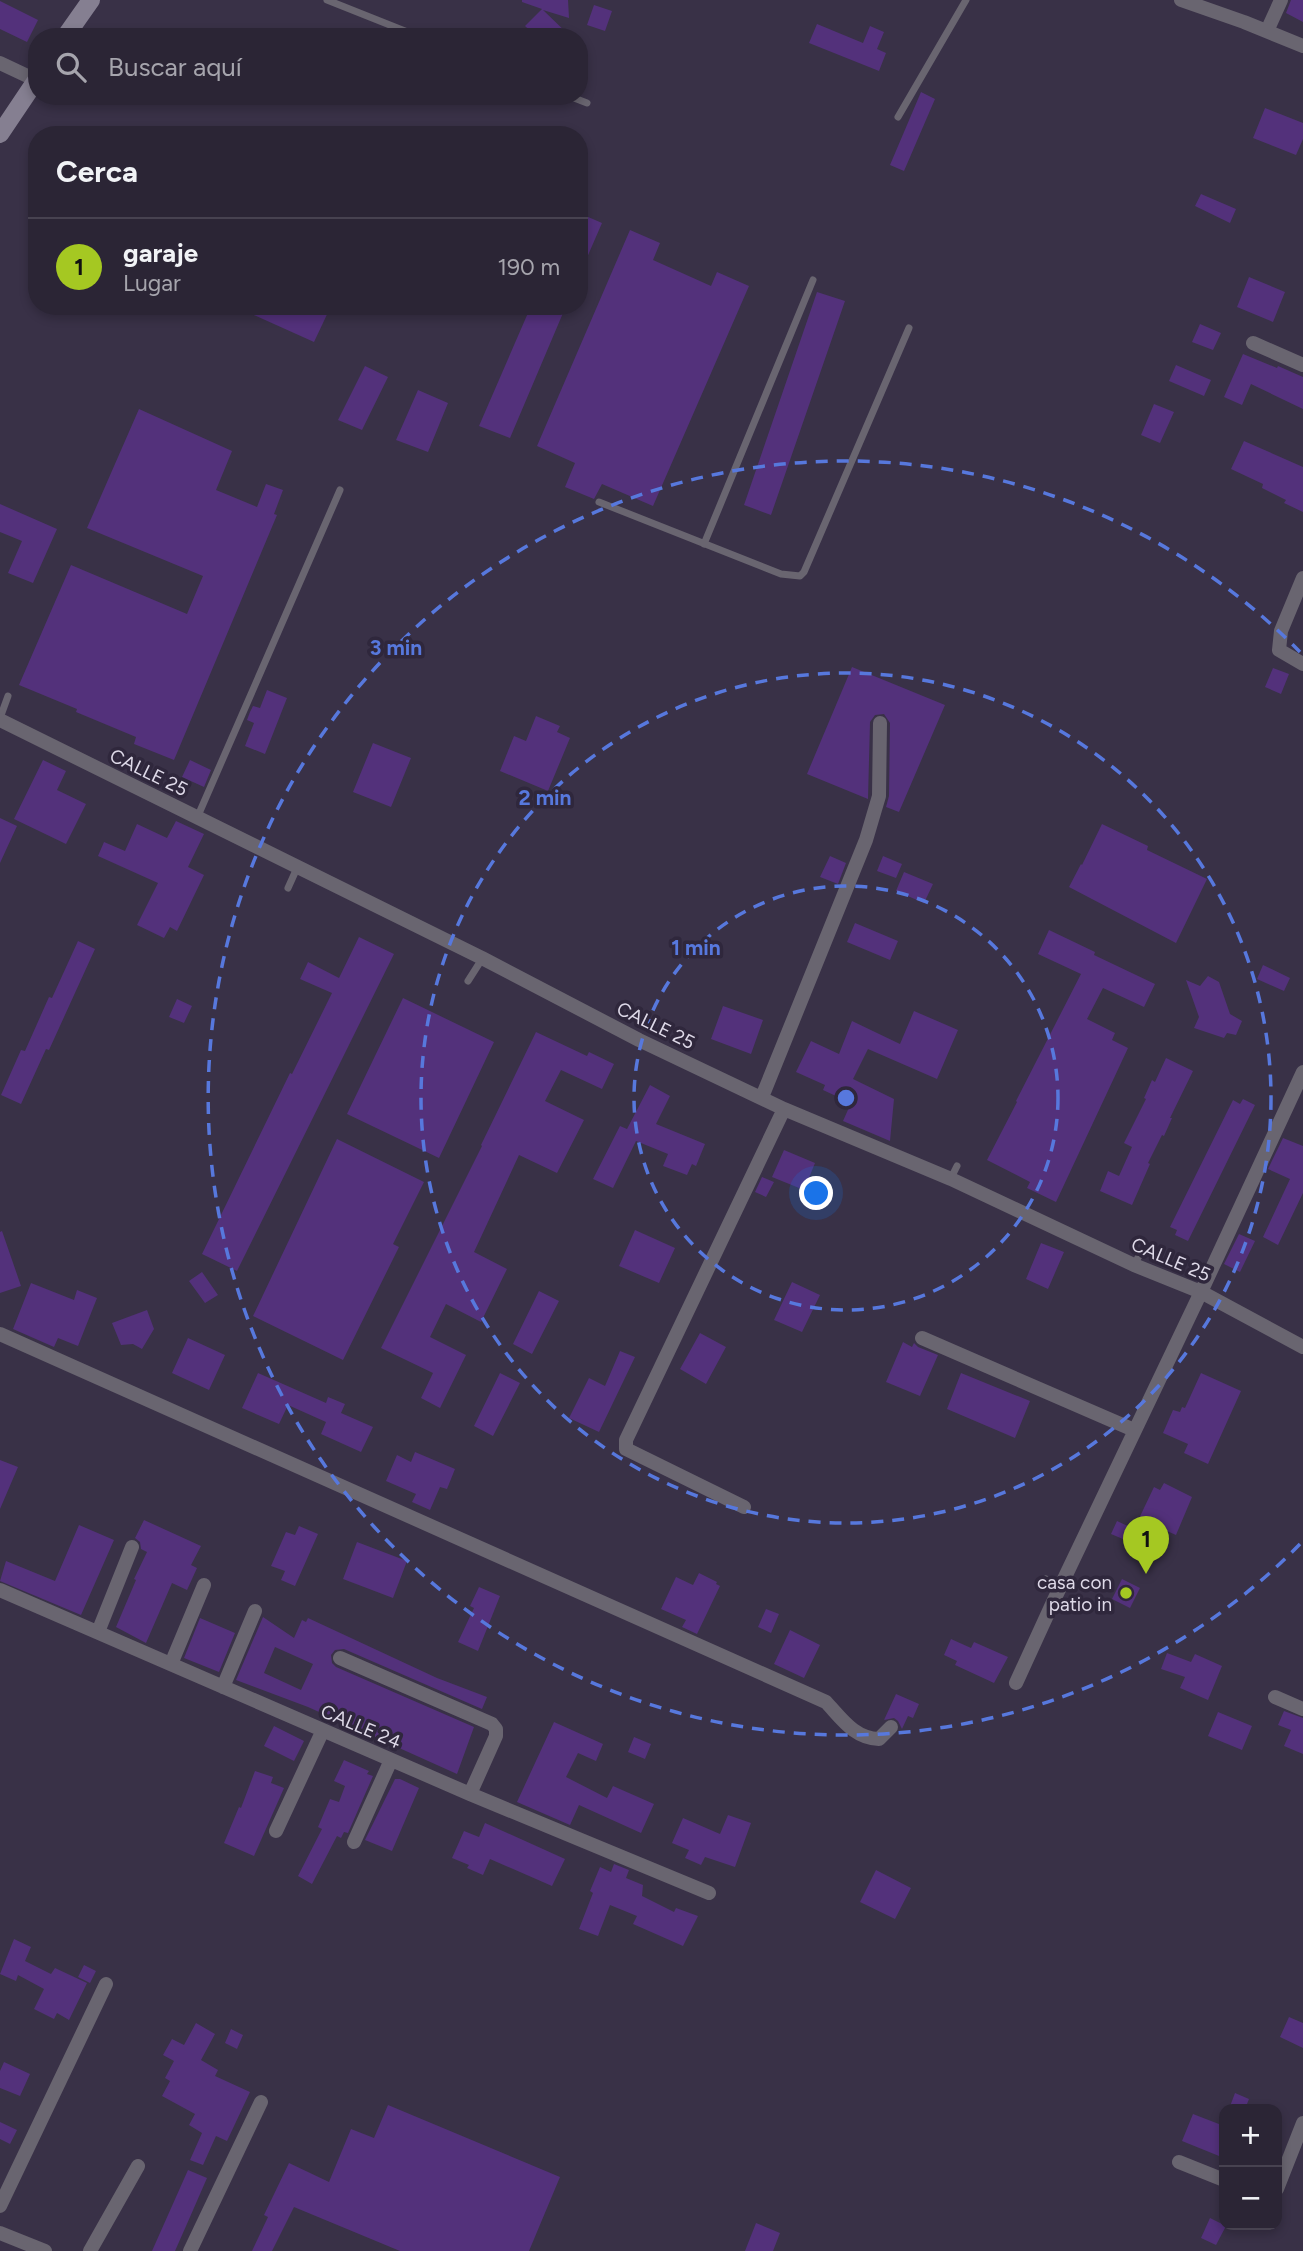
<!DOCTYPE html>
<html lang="es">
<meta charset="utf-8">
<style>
:root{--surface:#2b2535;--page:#373141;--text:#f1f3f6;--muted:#a6a5ad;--line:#474250;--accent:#a5c822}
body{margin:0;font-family:Figtree,sans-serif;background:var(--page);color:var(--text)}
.controls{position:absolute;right:21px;bottom:21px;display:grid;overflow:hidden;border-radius:14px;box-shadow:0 4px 10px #0003}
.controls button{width:63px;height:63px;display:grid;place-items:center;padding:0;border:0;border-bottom:2px solid var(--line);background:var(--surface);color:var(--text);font:35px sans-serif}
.you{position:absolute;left:817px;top:1194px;width:24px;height:24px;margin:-18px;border:5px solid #fff;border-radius:50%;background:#1a73e8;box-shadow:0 0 0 10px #1a73e833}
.badge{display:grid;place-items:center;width:46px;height:46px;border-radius:50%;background:var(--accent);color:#111;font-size:23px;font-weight:700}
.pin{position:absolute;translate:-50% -58px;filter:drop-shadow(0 2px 4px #0008)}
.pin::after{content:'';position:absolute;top:37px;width:24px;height:21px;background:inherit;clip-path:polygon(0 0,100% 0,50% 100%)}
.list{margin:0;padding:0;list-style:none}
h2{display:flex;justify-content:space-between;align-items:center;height:91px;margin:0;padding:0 28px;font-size:30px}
h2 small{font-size:23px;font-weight:400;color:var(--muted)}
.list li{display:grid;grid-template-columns:46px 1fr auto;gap:21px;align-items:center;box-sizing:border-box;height:98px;padding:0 28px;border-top:2px solid var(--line)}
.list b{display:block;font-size:26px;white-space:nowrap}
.list p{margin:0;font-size:23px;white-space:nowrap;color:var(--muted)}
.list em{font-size:23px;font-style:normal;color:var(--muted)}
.icon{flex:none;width:38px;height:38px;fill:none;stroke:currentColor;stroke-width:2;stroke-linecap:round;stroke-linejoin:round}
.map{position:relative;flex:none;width:1303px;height:2251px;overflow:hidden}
.search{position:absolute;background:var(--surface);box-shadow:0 4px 10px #0003;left:28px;top:28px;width:560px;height:77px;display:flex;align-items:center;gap:18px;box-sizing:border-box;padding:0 24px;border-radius:28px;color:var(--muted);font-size:26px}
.panel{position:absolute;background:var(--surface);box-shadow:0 4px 10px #0003;left:28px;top:126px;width:560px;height:189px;border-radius:28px}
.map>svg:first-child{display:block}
.building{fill:#53317b;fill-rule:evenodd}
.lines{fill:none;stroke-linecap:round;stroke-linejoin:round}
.lane{stroke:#696570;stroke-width:7}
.street{stroke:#696570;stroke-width:14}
.secondary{stroke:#857f91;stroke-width:18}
.ring{fill:none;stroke:#5778dd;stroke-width:3.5;stroke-dasharray:12 9}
.poi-dot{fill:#a5c822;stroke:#2f273c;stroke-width:2.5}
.labels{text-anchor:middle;stroke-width:7;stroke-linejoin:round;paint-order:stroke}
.street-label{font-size:19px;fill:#ded9e8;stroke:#2f273c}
.poi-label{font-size:19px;fill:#ded9e8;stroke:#2f273c;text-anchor:end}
.centre{fill:#5778dd;stroke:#2f273c;stroke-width:3.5}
.ring-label{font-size:21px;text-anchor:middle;font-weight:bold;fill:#5778dd;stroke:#2f273c;stroke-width:7;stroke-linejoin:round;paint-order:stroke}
</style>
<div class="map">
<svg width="1303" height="2251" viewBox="0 0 1303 2251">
<rect width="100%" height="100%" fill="#393147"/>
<path class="building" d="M 522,0 L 568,0 L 569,18 L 543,10 L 571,37 L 537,37 L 525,26 L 542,9 L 522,2 Z
M 1291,0 L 1303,0 L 1303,22 L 1286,13 Z
M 0,1 L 38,20 L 27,42 L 0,29 Z
M 594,5 L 612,11 L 605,31 L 587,25 Z
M 817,24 L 863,43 L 870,26 L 884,32 L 877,49 L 886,53 L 879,71 L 809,43 Z
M 921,92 L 935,99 L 904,171 L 890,165 Z
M 1265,108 L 1303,123 L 1303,139 L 1296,155 L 1253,138 Z
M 1201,194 L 1236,209 L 1230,223 L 1195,206 Z
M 579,213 L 602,223 L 579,276 Z
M 630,230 L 660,243 L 653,260 L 711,286 L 717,272 L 749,286 L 653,506 L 602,484 L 594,499 L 565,487 L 575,463 L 537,446 Z
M 1249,277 L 1285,292 L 1273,322 L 1237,307 Z
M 817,292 L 845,301 L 771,515 L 744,505 Z
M 234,306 L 331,306 L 314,342 Z
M 531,306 L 566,306 L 510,438 L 479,426 Z
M 1200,324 L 1221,333 L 1213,350 L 1192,342 Z
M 1243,354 L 1277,368 L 1278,366 L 1303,377 L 1303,409 L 1251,384 L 1242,405 L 1224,397 Z
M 1176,365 L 1211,380 L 1204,396 L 1169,381 Z
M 365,366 L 388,377 L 362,430 L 338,420 Z
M 418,390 L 448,403 L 428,452 L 396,440 Z
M 1154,404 L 1174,412 L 1160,443 L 1141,435 Z
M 139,409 L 232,451 L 216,490 L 257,507 L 266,484 L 283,490 L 274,514 L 277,515 L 174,760 L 134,744 L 136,737 L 76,712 L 77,709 L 19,685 L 71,565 L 187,614 L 203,576 L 87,528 Z
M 1244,441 L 1303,467 L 1303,512 L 1284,503 L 1286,500 L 1262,488 L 1263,484 L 1231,469 Z
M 0,504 L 57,529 L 33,583 L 8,573 L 22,541 L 0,532 Z
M 852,667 L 945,705 L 899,812 L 886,807 L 889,796 L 890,723 L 884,714 L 875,715 L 870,722 L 868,799 L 807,774 Z
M 1273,668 L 1289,674 L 1281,694 L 1265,687 Z
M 267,690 L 287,698 L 265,754 L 245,746 L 254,723 L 247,720 L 250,712 L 253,706 L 260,708 Z
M 536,716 L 560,726 L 557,732 L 570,738 L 548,791 L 500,771 L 514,736 L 526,741 Z
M 373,743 L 411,758 L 391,807 L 353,792 Z
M 43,760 L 66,771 L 57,790 L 86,804 L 66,844 L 14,819 Z
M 190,760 L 211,770 L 204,787 L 182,777 Z
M 0,818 L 17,826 L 0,863 Z
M 176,821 L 204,834 L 188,867 L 204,875 L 177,931 L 170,927 L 164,938 L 137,925 L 158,883 L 98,856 L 104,842 L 125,851 L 137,824 L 167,838 Z
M 1102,824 L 1148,846 L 1147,850 L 1207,879 L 1176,943 L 1069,887 L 1081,864 L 1082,865 Z
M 830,856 L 846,863 L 838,884 L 820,877 Z
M 883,856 L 902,864 L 896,878 L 877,871 Z
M 904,872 L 933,884 L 924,903 L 896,891 Z
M 855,923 L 898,941 L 890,960 L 847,942 Z
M 1049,930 L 1095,952 L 1094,955 L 1155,984 L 1144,1007 L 1103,988 L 1087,1019 L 1115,1033 L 1112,1040 L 1128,1048 L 1056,1202 L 1027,1188 L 1030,1182 L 987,1160 L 1017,1102 L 1016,1101 L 1081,974 L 1038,954 Z
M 359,937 L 394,954 L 237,1271 L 202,1254 L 290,1073 L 292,1074 L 332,993 L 300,979 L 308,962 L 339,978 Z
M 78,941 L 95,949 L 49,1050 L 46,1049 L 21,1104 L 1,1095 L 21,1050 L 25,1051 L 49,997 L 52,998 Z
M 1263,965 L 1290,978 L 1284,991 L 1257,979 Z
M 1208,976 L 1219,982 L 1230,1014 L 1242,1021 L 1236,1035 L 1227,1033 L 1224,1038 L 1194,1028 L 1199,1017 L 1186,980 L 1200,986 Z
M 403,998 L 494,1042 L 439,1158 L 347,1114 Z
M 177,999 L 192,1006 L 184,1023 L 169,1017 Z
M 723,1006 L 763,1020 L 751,1054 L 711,1039 Z
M 914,1011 L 958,1030 L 937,1079 L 868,1049 L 853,1079 L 894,1099 L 890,1141 L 843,1121 L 851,1103 L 823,1090 L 825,1085 L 796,1072 L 811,1041 L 839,1054 L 852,1021 L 900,1044 Z
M 536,1032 L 587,1056 L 589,1052 L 614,1064 L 602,1089 L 561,1070 L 545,1101 L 584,1120 L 557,1173 L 519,1155 L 474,1252 L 507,1269 L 481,1322 L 446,1304 L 430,1337 L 466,1355 L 440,1408 L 421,1398 L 433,1373 L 381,1348 L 482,1146 L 481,1145 Z
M 1166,1058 L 1193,1071 L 1170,1118 L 1172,1118 L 1164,1136 L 1162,1135 L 1148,1163 L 1150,1164 L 1132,1205 L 1100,1191 L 1108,1171 L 1119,1176 L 1132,1147 L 1124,1143 L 1146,1099 L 1144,1098 L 1152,1080 L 1155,1082 Z
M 650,1085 L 670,1096 L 656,1124 L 705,1144 L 696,1166 L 692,1164 L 687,1175 L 663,1166 L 668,1154 L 636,1141 L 613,1188 L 593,1179 L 620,1126 L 627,1129 Z
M 1243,1099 L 1255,1105 L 1188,1241 L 1175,1235 L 1177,1230 L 1170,1227 L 1233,1100 L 1240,1104 Z
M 1283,1138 L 1303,1146 L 1303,1193 L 1278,1245 L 1263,1237 L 1290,1179 L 1268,1169 Z
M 337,1139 L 424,1182 L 393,1244 L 399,1247 L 343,1360 L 253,1316 Z
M 784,1150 L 815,1163 L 804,1190 L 772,1177 Z
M 762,1177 L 774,1182 L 766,1197 L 755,1192 Z
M 635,1230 L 675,1248 L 659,1283 L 619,1266 Z
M 2,1231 L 21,1286 L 0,1293 L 0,1232 Z
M 1239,1234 L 1255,1241 L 1240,1272 L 1224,1264 Z
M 1041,1243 L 1064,1252 L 1048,1289 L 1026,1279 Z
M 202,1272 L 218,1295 L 205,1303 L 189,1281 Z
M 792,1282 L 820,1295 L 802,1332 L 774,1320 Z
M 31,1283 L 74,1300 L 77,1290 L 97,1298 L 78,1346 L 58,1338 L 54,1347 L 13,1329 Z
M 539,1291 L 559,1301 L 532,1354 L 513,1344 Z
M 147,1310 L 154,1329 L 142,1349 L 133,1344 L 121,1345 L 112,1323 Z
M 700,1333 L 726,1347 L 706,1384 L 680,1369 Z
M 188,1338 L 225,1355 L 209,1390 L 172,1373 Z
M 903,1342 L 912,1347 L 914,1343 L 918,1347 L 938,1355 L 920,1396 L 886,1382 Z
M 620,1351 L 635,1357 L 599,1432 L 569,1418 L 589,1378 L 605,1386 Z
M 258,1373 L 326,1403 L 328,1397 L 345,1404 L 341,1413 L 373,1427 L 361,1452 L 321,1434 L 326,1422 L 288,1405 L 279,1424 L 242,1408 Z
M 500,1373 L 520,1383 L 493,1436 L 474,1426 Z
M 961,1373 L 1030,1401 L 1015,1438 L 947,1409 Z
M 1201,1373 L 1241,1391 L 1208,1464 L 1184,1453 L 1188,1444 L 1163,1433 L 1173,1410 L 1180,1412 L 1182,1407 L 1185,1408 Z
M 415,1452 L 455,1469 L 447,1489 L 440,1487 L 430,1510 L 412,1502 L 416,1494 L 386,1481 L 397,1455 L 411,1462 Z
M 0,1460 L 18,1467 L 0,1509 Z
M 1164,1483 L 1192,1497 L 1176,1535 L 1160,1528 L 1149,1550 L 1111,1534 L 1117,1521 L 1134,1529 L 1154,1487 L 1160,1490 Z
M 144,1520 L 201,1546 L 191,1565 L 197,1568 L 187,1590 L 172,1583 L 146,1643 L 116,1627 L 136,1580 L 134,1579 L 147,1552 L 141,1549 L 140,1542 L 135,1538 Z
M 79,1525 L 114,1540 L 81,1615 L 0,1581 L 6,1561 L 55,1581 Z
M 299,1526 L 318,1534 L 295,1586 L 281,1580 L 285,1571 L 271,1566 L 286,1532 L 295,1535 Z
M 357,1542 L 407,1561 L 393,1598 L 343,1579 Z
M 699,1573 L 717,1582 L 716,1584 L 720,1586 L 697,1634 L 682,1627 L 686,1620 L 661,1609 L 676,1577 L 693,1585 Z
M 1122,1579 L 1140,1588 L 1130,1608 L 1112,1599 Z
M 479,1587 L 500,1596 L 478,1651 L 458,1642 L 474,1608 L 470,1606 Z
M 766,1609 L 779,1614 L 771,1633 L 758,1627 Z
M 263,1617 L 294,1638 L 302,1620 L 306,1622 L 308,1618 L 437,1678 L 487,1697 L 482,1709 L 344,1649 L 335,1650 L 331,1655 L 332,1663 L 336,1667 L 474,1727 L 457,1774 L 308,1707 L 236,1680 ZM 275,1647 L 313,1664 L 301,1690 L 264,1673 Z
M 200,1618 L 235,1633 L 219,1672 L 184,1658 Z
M 790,1630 L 820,1645 L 804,1678 L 774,1664 Z
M 951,1639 L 971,1648 L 974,1642 L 1008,1657 L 994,1683 L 955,1665 L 957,1661 L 944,1655 Z
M 1167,1653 L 1191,1662 L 1195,1654 L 1222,1666 L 1208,1700 L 1180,1688 L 1185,1677 L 1161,1669 Z
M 896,1694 L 919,1704 L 913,1718 L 908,1716 L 902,1729 L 898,1721 L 894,1718 L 884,1720 Z
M 1284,1711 L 1303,1718 L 1303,1754 L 1284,1746 L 1291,1730 L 1278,1725 Z
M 1218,1712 L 1252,1726 L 1242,1750 L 1208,1736 Z
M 554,1722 L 603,1744 L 596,1761 L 578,1753 L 566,1777 L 607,1798 L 613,1786 L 654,1804 L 641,1833 L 579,1805 L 570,1825 L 517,1802 Z
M 274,1726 L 304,1741 L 294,1761 L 264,1746 Z
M 634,1737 L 651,1744 L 645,1759 L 628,1752 Z
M 344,1760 L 369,1771 L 367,1774 L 373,1776 L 348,1833 L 344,1832 L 341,1838 L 337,1836 L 312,1884 L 298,1876 L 322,1829 L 318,1827 L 330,1799 L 339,1802 L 345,1786 L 334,1781 Z
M 255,1771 L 273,1777 L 271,1783 L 284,1788 L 254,1856 L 224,1843 L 239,1807 L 241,1808 Z
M 395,1779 L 400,1779 L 419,1788 L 392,1851 L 365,1840 Z
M 728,1815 L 751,1823 L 735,1867 L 705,1857 L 701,1865 L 685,1858 L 689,1850 L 672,1843 L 683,1818 L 720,1834 Z
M 485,1823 L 565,1859 L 552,1886 L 490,1859 L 483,1875 L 467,1868 L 469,1865 L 452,1858 L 464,1831 L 479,1837 Z
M 614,1864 L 629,1870 L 626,1878 L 643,1885 L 642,1896 L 674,1912 L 676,1908 L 698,1916 L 683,1946 L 633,1924 L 637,1916 L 610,1905 L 598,1936 L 579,1929 L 593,1893 L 590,1891 L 600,1867 L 611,1872 Z
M 876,1870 L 911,1888 L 895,1919 L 860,1902 Z
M 14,1939 L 31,1947 L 25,1961 L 51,1974 L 55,1968 L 87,1983 L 69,2020 L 57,2013 L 54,2019 L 34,2009 L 44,1989 L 18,1975 L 16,1981 L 0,1974 Z
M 84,1965 L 96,1971 L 90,1983 L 78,1977 Z
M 1289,2017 L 1303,2023 L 1303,2048 L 1280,2037 Z
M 196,2023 L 215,2034 L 201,2060 L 218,2070 L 215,2076 L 250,2092 L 227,2141 L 216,2136 L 203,2165 L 190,2160 L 202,2133 L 189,2125 L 195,2114 L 162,2096 L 170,2081 L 165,2078 L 174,2061 L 163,2055 L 172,2039 L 184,2045 Z
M 231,2029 L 243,2035 L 237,2049 L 225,2043 Z
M 4,2062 L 30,2074 L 20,2096 L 0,2088 L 0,2071 Z
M 1235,2093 L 1249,2099 L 1245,2109 L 1229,2109 Z
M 388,2105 L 560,2177 L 529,2251 L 400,2251 L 294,2207 L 272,2251 L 252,2251 L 268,2217 L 264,2215 L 289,2163 L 329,2182 L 351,2129 L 374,2138 Z
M 1193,2114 L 1224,2126 L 1224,2158 L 1182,2141 Z
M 0,2122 L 17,2130 L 10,2144 L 0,2139 Z
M 188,2170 L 207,2178 L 190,2217 L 175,2251 L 152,2251 Z
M 1210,2218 L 1226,2226 L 1216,2245 L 1201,2238 Z
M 756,2223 L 780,2233 L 773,2251 L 745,2251 Z"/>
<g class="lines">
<path class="lane" d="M 327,0 L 420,37
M 569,96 L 587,103
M 898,117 L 966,0
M 599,502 L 781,574 L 800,576 L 804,572 L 909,328
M 704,544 L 813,280
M 0,718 L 8,696
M 197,818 L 340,490
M 288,888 L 297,868
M 468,981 L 482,959
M 951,1178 L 957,1166
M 1134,1265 L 1140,1254
M 1046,1579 L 1060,1587"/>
<path class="street" d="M 1181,0 L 1244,22 L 1303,46
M 1267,31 L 1281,0
M 0,63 L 36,80
M 1253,343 L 1303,365
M 1303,578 L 1281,631 L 1279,650 L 1303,664
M 0,720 L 482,958 L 639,1040 L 784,1109 L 951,1179 L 1134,1265 L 1201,1292 L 1303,1347
M 762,1097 L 866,840 L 879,796 L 880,723
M 0,1334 L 826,1702 C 842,1719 854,1738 879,1739 L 891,1727
M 922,1338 L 1134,1430
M 744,1507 L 626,1449 L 626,1440 L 784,1109
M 0,1590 L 470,1794 L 709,1893
M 98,1632 L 132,1547
M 340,1658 L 492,1724 L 496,1729 L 496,1736 L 470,1794
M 171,1664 L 204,1585
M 1016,1683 L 1054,1600 L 1201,1292 L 1303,1072
M 223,1687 L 255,1611
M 1275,1697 L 1303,1709
M 276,1831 L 323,1730
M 354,1842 L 391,1760
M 1179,2162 L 1224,2180
M 1277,2189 L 1303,2123
M 0,2206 L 106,1984
M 0,2233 L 45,2251
M 90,2251 L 138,2166
M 190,2251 L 261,2102"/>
<path class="secondary" d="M 65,37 L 91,0
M 0,134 L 37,79"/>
</g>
<g class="ring">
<circle cx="846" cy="1098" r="212"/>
<circle cx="846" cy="1098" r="425"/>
<path d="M1300 1544A637 637 0 1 1 1300 652"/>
</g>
<circle class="poi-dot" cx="1126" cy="1593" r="7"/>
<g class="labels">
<g class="street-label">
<text transform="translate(149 772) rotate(26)" y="7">CALLE 25</text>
<text transform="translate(656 1025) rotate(26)" y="7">CALLE 25</text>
<text transform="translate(1171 1259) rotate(23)" y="7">CALLE 25</text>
<text transform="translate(361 1726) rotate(23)" y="7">CALLE 24</text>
</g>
<g class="poi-label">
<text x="1112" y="1589">casa con<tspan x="1112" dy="22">patio in</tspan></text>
</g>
</g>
<circle cx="846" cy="1098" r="10" class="centre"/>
<g class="ring-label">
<text x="396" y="655">3 min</text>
<text x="545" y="805">2 min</text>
<text x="696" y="955">1 min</text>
</g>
</svg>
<div class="controls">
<button>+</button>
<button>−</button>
</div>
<div class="you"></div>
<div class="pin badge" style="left:1146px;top:1574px">1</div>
<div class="search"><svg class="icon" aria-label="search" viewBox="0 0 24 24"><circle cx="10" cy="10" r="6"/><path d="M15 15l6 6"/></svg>Buscar aquí</div>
<section class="panel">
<h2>Cerca<small></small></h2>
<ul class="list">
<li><span class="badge">1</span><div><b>garaje</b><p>Lugar</p></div><em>190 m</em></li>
</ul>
</section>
</div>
